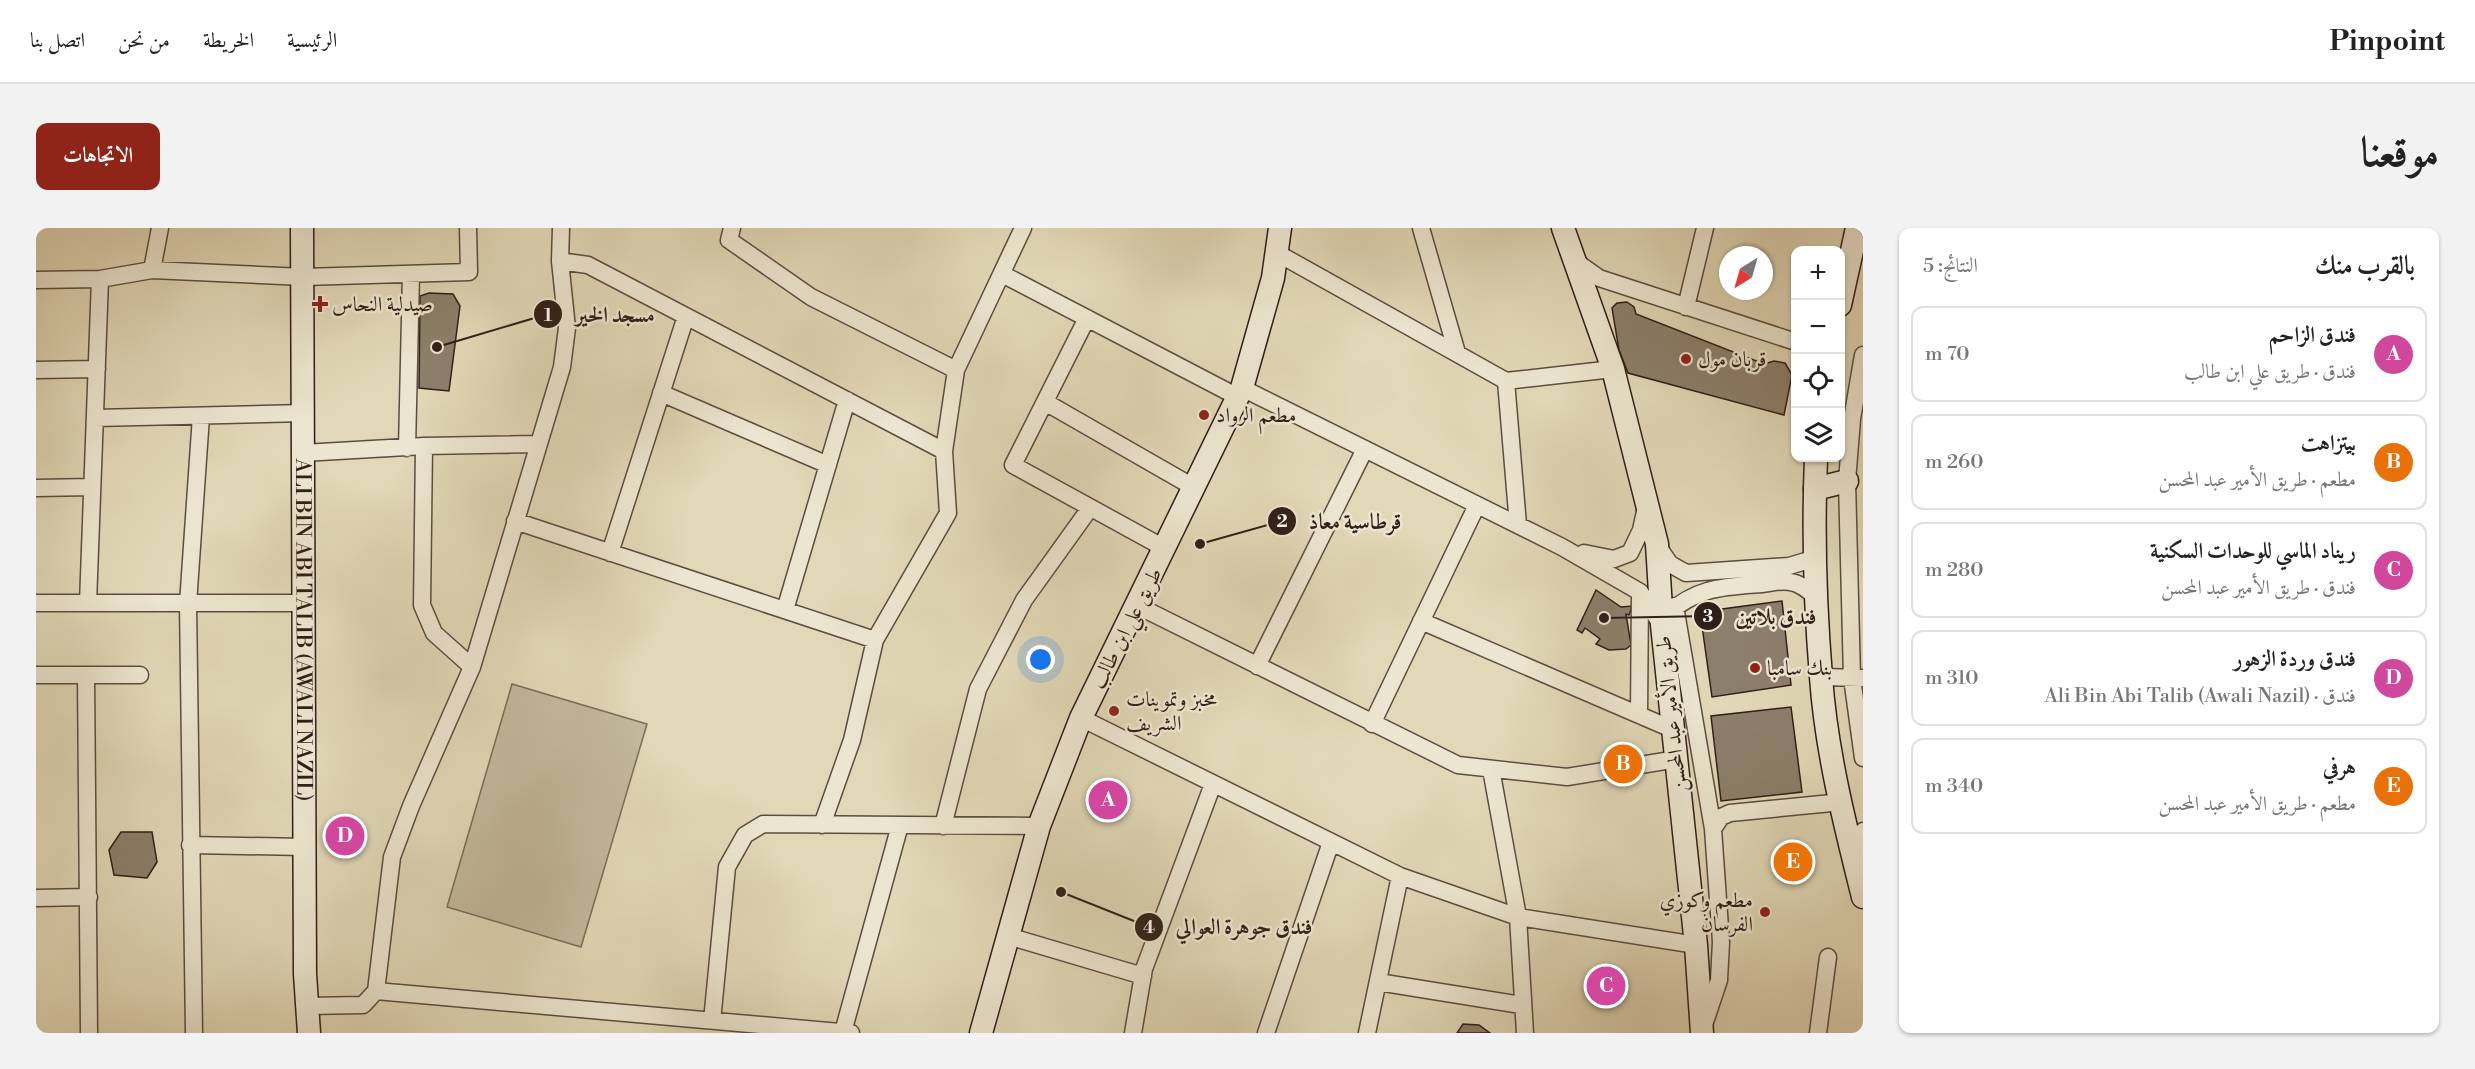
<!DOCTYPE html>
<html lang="ar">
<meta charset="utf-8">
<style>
:root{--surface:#fff;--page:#f2f2f2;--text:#222;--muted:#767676;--line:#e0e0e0;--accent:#8f2418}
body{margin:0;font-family:"Libre Bodoni",Amiri,serif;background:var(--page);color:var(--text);direction:rtl}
.controls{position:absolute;right:18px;top:18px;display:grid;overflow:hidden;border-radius:12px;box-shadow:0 2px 4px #0004}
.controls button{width:54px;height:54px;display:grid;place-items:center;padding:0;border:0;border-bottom:2px solid var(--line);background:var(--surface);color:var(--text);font:30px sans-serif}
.compass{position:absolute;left:1683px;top:18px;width:54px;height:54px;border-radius:50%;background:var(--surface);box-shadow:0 2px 4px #0004;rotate:217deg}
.you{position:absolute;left:1005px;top:432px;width:21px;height:21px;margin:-15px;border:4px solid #fff;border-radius:50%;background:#1a73e8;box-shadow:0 0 0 9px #1a73e833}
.badge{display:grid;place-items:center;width:39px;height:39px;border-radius:50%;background:var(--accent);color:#fff;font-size:20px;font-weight:700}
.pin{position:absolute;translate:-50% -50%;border:3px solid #fff;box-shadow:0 2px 6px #0006}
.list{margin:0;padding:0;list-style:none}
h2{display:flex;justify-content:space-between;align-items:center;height:78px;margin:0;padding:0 24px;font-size:26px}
h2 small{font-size:20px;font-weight:400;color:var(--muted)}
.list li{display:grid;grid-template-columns:39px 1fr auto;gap:18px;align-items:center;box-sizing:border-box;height:96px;margin:0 12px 12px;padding:0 12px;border:2px solid var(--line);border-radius:12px}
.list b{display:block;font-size:22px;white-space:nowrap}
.list p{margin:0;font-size:20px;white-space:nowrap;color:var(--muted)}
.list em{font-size:20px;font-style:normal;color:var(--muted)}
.icon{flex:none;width:33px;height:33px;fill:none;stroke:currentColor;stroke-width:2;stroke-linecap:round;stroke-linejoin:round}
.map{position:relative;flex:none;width:1827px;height:805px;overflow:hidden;direction:ltr;border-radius:12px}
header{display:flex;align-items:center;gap:36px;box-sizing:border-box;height:84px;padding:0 30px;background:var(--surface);border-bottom:2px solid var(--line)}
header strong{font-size:28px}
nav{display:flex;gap:33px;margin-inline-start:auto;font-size:21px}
.intro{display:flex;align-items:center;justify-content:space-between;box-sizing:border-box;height:144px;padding:0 36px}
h1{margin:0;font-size:42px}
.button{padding:15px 27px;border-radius:12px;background:var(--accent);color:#fff;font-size:21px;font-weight:700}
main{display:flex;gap:36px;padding:0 36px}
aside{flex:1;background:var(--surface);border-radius:12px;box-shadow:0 2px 4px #0004}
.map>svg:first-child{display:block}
.pitch{fill:#c3b99c;stroke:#7a6c5a;stroke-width:1.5}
.building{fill:#8c7f6b;stroke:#301f18;stroke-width:1.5}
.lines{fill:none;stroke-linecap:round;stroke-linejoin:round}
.minor-casing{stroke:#5c4d40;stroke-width:19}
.secondary-casing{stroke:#301f18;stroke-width:25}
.minor{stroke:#ece6d0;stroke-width:16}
.secondary{stroke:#ece6d0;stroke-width:22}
.poi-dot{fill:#8f2418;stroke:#ece6d0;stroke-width:2}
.labels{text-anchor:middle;stroke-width:5;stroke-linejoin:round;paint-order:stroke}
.poi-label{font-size:21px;fill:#301f18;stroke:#ece6d0;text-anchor:start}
.street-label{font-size:21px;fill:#301f18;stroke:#ece6d0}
.leader{fill:none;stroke:#301f18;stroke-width:2}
.callout-dot{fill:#301f18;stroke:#ece6d0;stroke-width:2}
.mark-label{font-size:18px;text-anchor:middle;font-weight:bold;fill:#fff}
.callout-label{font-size:22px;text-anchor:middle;font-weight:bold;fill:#301f18;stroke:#ece6d0;stroke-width:5;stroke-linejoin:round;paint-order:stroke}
</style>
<header>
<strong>Pinpoint</strong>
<nav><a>الرئيسية</a><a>الخريطة</a><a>من نحن</a><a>اتصل بنا</a></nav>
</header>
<div class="intro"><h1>موقعنا</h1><a class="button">الاتجاهات</a></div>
<main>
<aside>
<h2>بالقرب منك<small>النتائج: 5</small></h2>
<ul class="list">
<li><span class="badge" style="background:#d1479c">A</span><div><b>فندق الزاحم</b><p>فندق · طريق علي ابن طالب</p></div><em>70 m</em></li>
<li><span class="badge" style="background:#e8710a">B</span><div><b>بيتزاهت</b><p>مطعم · طريق الأمير عبد المحسن</p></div><em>260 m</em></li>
<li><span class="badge" style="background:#d1479c">C</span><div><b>ريناد الماسي للوحدات السكنية</b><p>فندق · طريق الأمير عبد المحسن</p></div><em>280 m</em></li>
<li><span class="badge" style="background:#d1479c">D</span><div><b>فندق وردة الزهور</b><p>فندق · Ali Bin Abi Talib (Awali Nazil)</p></div><em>310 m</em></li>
<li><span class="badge" style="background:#e8710a">E</span><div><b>هرفي</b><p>مطعم · طريق الأمير عبد المحسن</p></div><em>340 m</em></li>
</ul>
</aside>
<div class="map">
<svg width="1827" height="805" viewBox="0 0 1827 805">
<rect width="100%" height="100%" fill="#e1d8b7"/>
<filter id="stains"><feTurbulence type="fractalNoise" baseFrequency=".00333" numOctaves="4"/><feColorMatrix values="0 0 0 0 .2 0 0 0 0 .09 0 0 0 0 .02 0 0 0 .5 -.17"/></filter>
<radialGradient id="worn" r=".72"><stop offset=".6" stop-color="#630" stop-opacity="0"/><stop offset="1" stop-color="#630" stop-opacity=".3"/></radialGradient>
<path class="pitch" d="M 476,456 L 611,496 L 545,719 L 411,679 Z"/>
<path class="building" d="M 393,65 L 417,66 L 424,78 L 413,163 L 383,160 L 384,68 Z
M 1591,74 L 1598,79 L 1600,86 L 1728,136 L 1738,133 L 1749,135 L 1756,147 L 1748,187 L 1592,145 L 1583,122 L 1576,80 L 1581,75 Z
M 1560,362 L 1585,379 L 1596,378 L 1593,387 L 1590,386 L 1595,417 L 1590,421 L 1573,422 L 1560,416 L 1564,411 L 1549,400 L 1546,405 L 1541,402 Z
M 1746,373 L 1755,457 L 1676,469 L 1664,384 Z
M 1755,479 L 1766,564 L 1685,573 L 1675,488 Z
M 85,604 L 116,604 L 121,634 L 111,650 L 78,647 L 73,622 Z
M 1427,796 L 1443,797 L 1454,805 L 1421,805 Z"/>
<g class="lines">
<defs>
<path id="minor" d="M 696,0 L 693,12 L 775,69 L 920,142
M 1385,0 L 1421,125
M 1241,25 L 1470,153 L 1577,141
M 524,33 L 552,37 L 908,223
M 1539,33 L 1563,50 L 1760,114
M 116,42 L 124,0
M 966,46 L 1202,169
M 0,52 L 64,51 L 116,42 L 268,49 L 433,44 L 432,0
M 1650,79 L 1669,0
M 1051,90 L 977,237 L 1130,321
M 1827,127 L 1816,191 L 1811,253 L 1816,450 L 1827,530
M 0,142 L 61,141
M 1470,153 L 1482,297
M 1206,160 L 1526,319 L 1604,364 L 1625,396
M 625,165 L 792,237
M 1009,174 L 1159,260
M 59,190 L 268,185
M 388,218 L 386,377 L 398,405 L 436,439
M 371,220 L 375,46
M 267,225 L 388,218 L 502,216
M 0,260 L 56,259
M 479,293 L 839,412
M 1621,317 L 1634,336 L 1650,345 L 1753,338 L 1780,330
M 574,325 L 650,88
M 1548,325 L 1578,331 L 1594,325 L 1605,302 L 1610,279
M 0,375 L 267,375
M 52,375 L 64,51
M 1102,378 L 1422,537 L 1531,549 L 1641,531
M 1639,378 L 1677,601
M 749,382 L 811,172
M 1631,386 C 1662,359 1686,359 1726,356 C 1734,355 1746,352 1754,354 C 1765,355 1774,364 1782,371
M 1385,393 L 1638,502
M 1221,438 L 1329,221
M 0,447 L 104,447
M 50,447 L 53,805
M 1785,449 L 1826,450
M 1603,487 L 1604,365
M 1045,490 L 1364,648 L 1482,689 L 1660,717
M 1336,496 L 1441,277
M 1455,541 L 1482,689 L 1489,805
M 786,597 L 816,512 L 839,412 L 912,285 L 908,223 L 920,142 L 987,0
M 907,598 L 942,461 L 988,372 L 1054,280
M 154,617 L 268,619
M 1818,631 L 1827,603
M 0,670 L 53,669
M 972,708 L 1107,748
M 1342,754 L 1485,777
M 340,763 L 356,629 L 375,578 L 436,439 L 526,139 L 531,100 L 524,33 L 525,0
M 271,778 L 327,777 L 340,763 L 815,805
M 676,793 L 691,639 L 709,607 L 727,596 L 1003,598
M 1669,794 L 1683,752 L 1685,714 L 1677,601 L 1685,589 L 1694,585 L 1806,574
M 807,804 L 864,597
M 158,805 L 152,376 L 165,188
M 1097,805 L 1108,741 L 1177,556
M 1230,805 L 1295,614
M 1331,805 L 1364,648
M 1782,805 L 1792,729"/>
<g id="secondary">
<path id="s1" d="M 266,0 L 269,746 L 273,805"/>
<path d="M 1527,0 L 1577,141 L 1621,316 L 1626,397 L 1660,717 L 1666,805"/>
<path d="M 1804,77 L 1821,0"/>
<path d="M 1780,230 C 1777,302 1779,376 1785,449 C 1790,522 1809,597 1827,669"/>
<path d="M 1779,261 L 1811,253"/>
<path d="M 945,805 L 1003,598 L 1045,490 L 1206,160 L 1237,50 L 1244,0"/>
</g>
</defs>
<use href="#minor" class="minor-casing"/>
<use href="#secondary" class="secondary-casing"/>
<use href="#minor" class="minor"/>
<use href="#secondary" class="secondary"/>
</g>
<g class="poi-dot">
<path d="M281 67h6v6h6v6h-6v6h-6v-6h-6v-6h6z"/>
<circle cx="1650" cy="131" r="6"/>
<circle cx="1168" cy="187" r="6"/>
<circle cx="1719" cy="440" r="6"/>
<circle cx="1078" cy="483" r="6"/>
<circle cx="1729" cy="684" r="6"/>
</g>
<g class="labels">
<g class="poi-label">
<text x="296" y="83">صيدلية النحاس</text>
<text x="1662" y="138">قربان مول</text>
<text x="1180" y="194">مطعم الرواد</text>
<text x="1731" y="447">بنك سامبا</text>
<text x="1090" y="478">مخبز وتموينات<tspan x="1090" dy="24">الشريف</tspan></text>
<text x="1717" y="679" text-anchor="end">مطعم وكوزي<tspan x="1717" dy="24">الفرسان</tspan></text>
</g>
<g class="street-label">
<text transform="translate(1090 400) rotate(-63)" y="7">طريق علي ابن طالب</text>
<text dy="7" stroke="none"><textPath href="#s1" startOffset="402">ALI BIN ABI TALIB (AWALI NAZIL)</textPath></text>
<text transform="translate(1635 486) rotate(-96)" y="7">طريق الأمير عبد المحسن</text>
</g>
</g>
<path class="leader" d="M401 119L512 86M1164 316L1246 293M1568 390L1672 388M1025 664L1113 699"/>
<g class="callout-dot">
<circle cx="401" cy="119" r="6"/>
<circle cx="1164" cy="316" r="6"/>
<circle cx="1568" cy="390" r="6"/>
<circle cx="1025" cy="664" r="6"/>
<circle cx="512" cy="86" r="15"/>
<circle cx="1246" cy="293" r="15"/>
<circle cx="1672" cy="388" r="15"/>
<circle cx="1113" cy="699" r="15"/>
</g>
<g class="mark-label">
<text x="512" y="93">1</text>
<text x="1246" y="299">2</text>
<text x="1672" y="394">3</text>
<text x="1113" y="705">4</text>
</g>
<g class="callout-label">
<text x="579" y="94">مسجد الخير</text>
<text x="1319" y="301">قرطاسية معاذ</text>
<text x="1740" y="396">فندق بلاتين</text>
<text x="1208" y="706">فندق جوهرة العوالي</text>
</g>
<rect width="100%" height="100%" filter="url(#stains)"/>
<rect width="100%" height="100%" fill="url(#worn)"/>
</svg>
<div class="controls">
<button>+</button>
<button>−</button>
<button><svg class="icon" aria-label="locate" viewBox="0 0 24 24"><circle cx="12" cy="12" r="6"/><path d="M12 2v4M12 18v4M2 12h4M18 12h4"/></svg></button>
<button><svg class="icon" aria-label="layers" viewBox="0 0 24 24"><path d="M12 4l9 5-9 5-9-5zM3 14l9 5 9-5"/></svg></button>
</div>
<svg class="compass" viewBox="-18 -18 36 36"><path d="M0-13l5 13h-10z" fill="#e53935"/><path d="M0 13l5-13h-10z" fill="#767676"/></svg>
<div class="you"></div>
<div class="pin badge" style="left:1072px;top:572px;background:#d1479c">A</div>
<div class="pin badge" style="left:1587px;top:536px;background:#e8710a">B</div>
<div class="pin badge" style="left:1570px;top:758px;background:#d1479c">C</div>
<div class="pin badge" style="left:309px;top:608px;background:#d1479c">D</div>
<div class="pin badge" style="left:1757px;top:634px;background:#e8710a">E</div>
</div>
</main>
